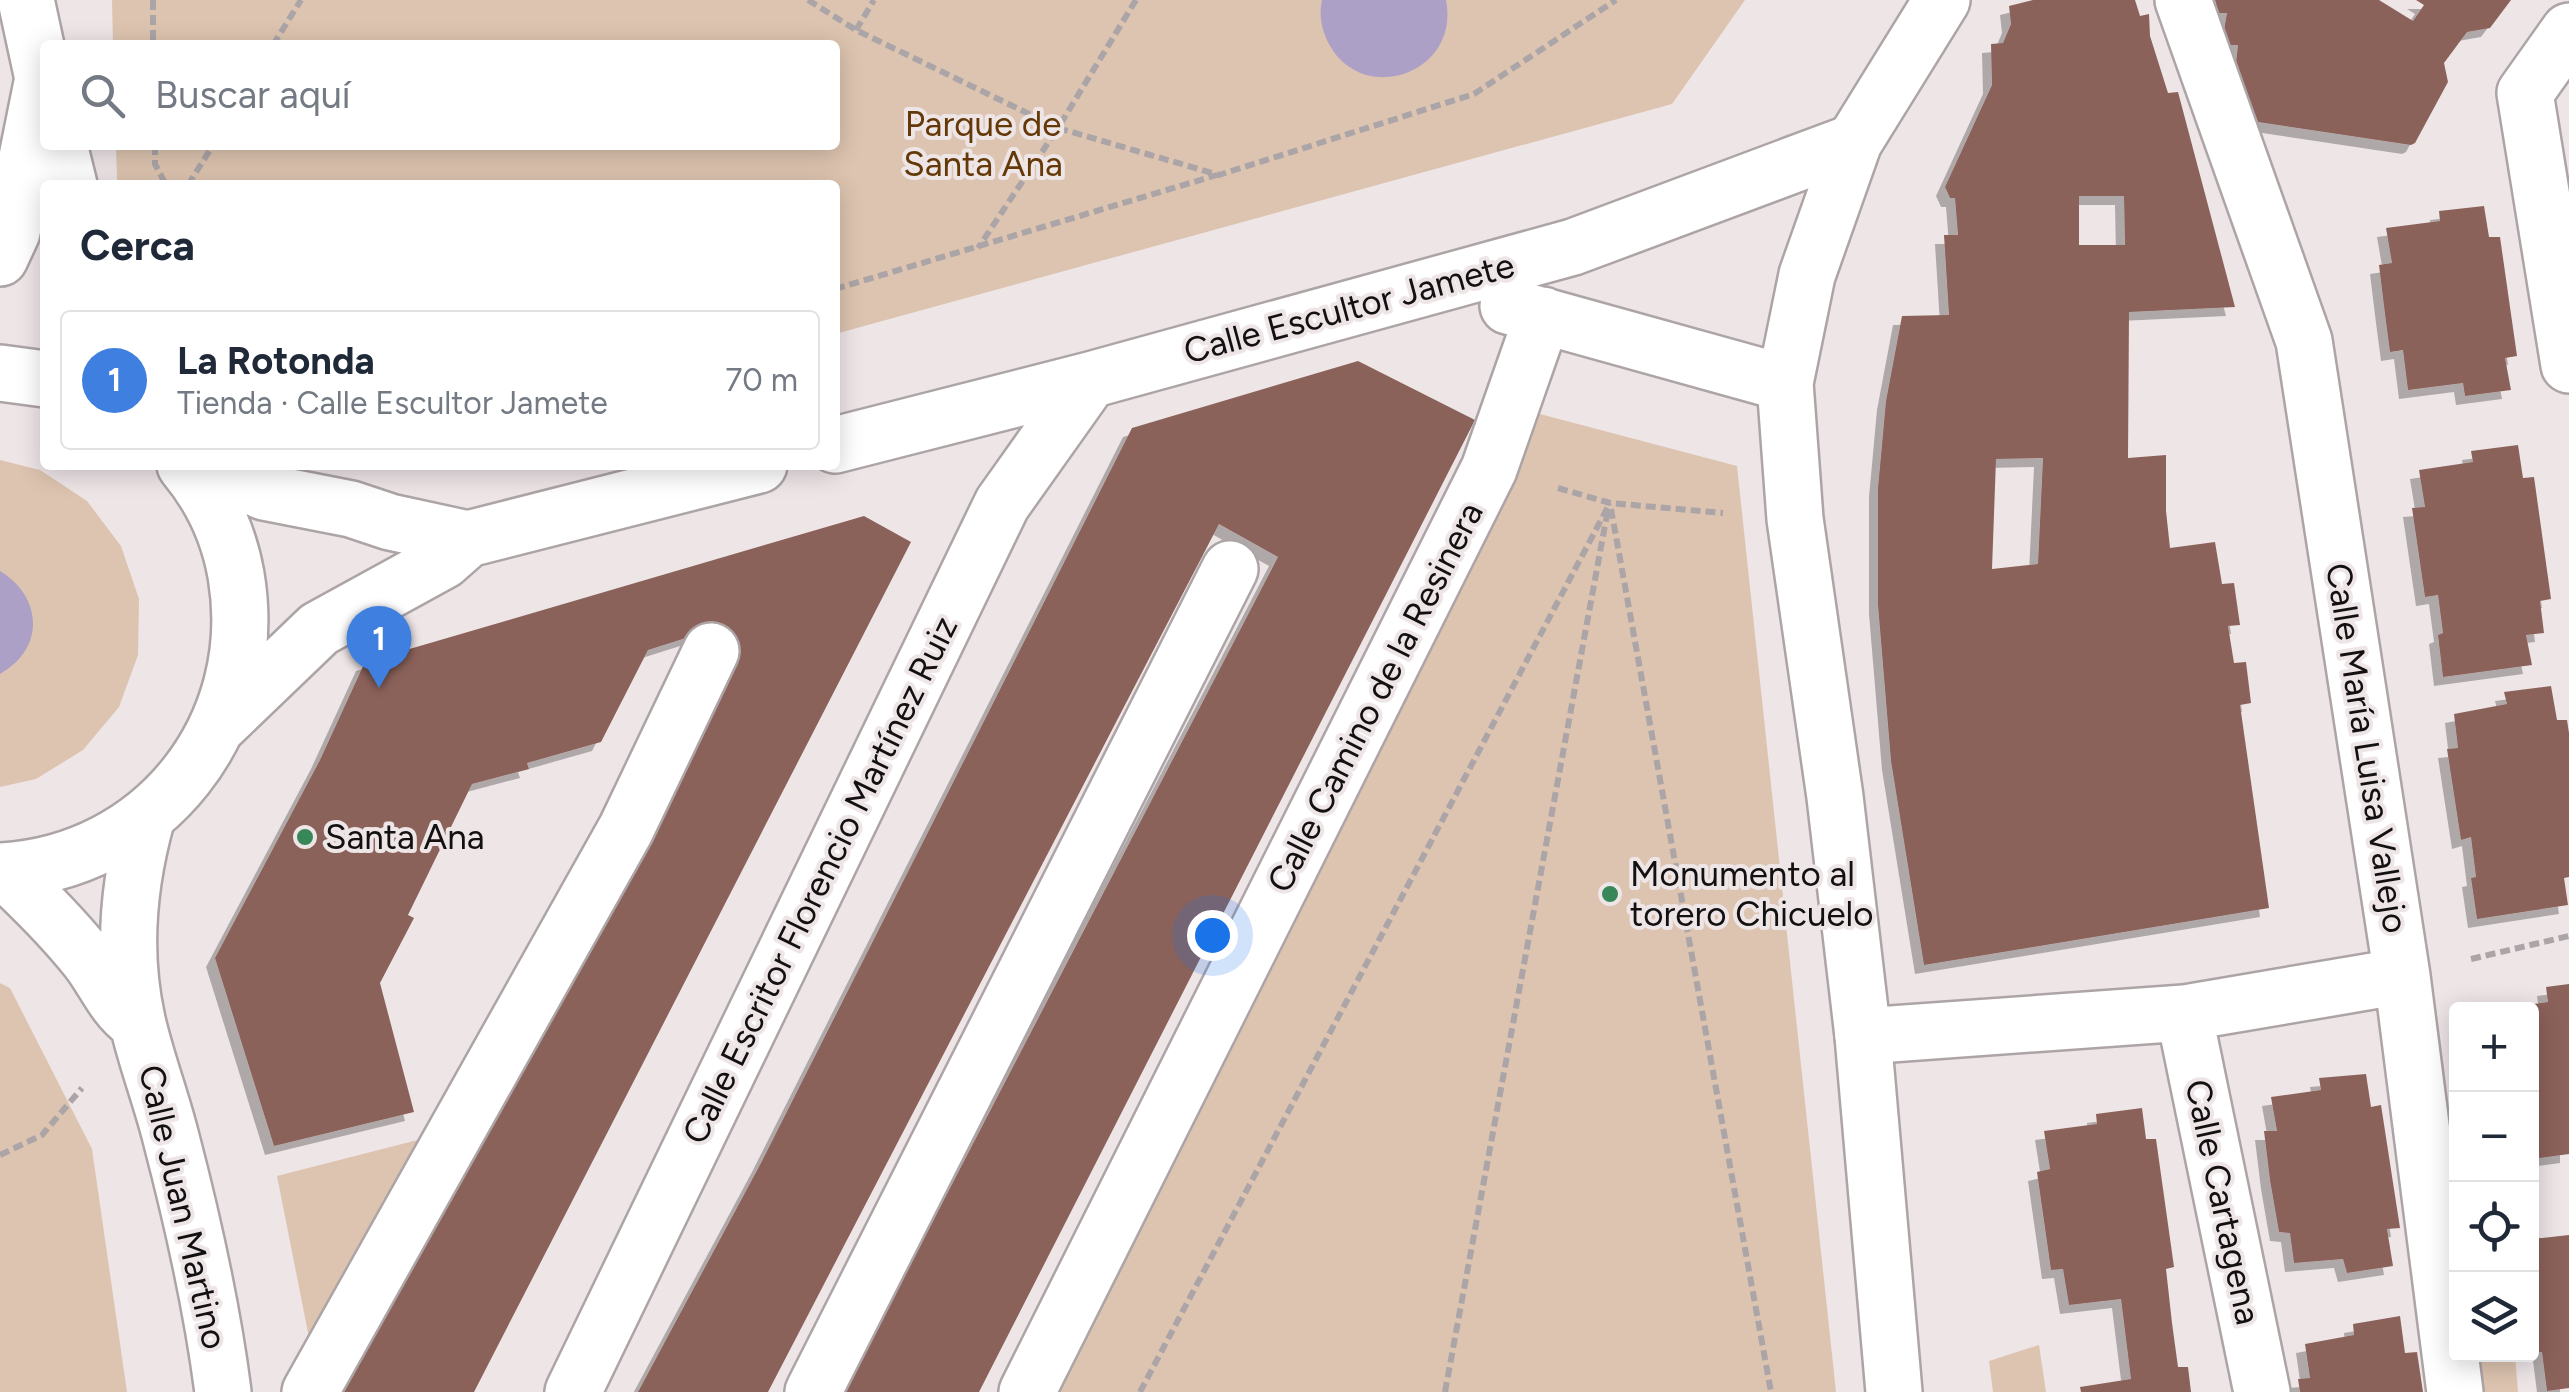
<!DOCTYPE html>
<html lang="es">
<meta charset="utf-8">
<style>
:root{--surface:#fff;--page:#f6f6f7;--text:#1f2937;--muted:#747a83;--line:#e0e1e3;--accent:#378758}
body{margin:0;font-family:Figtree,sans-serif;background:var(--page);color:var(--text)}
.controls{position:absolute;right:30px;bottom:30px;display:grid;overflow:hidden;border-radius:10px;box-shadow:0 5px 25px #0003}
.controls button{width:90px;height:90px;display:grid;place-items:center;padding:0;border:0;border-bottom:2px solid var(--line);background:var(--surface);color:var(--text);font:50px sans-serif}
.you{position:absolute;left:1212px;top:935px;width:35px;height:35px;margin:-25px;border:8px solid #fff;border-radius:50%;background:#1a73e8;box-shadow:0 0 0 15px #1a73e833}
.badge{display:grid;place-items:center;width:65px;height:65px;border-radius:50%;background:var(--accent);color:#fff;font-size:32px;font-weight:700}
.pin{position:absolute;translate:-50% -82px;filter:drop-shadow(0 2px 5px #0008)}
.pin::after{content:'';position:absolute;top:52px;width:35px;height:30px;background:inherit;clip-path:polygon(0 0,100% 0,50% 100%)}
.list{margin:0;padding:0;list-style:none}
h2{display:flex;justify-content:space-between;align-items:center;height:130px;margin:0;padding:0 40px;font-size:42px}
h2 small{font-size:32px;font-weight:400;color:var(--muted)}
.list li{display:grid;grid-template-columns:65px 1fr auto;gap:30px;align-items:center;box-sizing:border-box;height:140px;margin:0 20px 20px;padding:0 20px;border:2px solid var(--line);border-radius:10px}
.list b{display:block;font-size:38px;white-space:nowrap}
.list p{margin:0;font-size:32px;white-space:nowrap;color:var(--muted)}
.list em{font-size:32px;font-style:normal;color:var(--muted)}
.icon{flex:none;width:55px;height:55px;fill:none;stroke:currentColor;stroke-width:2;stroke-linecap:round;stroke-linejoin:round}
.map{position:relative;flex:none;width:2569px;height:1392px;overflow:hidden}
.search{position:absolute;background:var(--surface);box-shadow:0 5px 25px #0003;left:40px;top:40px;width:800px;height:110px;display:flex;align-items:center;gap:25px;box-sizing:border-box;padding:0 35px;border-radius:10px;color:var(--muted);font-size:38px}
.panel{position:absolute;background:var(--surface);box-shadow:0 5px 25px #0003;left:40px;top:180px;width:800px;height:290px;border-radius:10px}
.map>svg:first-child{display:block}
.green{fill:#ddc4b0}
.water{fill:#aca0c6}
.building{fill:#8b625a;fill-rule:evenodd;filter:url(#shadow)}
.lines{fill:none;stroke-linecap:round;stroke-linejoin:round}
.street-casing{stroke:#ada4a6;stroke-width:60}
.secondary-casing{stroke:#ada4a6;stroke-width:60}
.path{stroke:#aca5a7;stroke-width:6;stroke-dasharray:10 5;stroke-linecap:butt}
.street{stroke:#fff;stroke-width:55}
.secondary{stroke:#fff;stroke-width:55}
.poi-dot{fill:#378758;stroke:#eee5e7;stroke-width:4}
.labels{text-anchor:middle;stroke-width:8;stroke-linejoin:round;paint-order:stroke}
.park-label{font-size:35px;fill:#643807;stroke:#eee5e7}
.street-label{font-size:35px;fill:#131011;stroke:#eee5e7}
.poi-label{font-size:35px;fill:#131011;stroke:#eee5e7;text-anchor:start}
</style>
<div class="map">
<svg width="2569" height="1392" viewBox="0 0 2569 1392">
<defs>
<filter id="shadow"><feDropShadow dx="-9" dy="9" stdDeviation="0" flood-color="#0004"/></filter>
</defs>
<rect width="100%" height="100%" fill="#eee5e7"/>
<path class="green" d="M 112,0 L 1745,0 L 1672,104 L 835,334 L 835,185 L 120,185 L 117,179 L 116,145 L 835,145 L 835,45 L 113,45 Z
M 1540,414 L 1737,466 L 1836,1392 L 1027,1392 L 1489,469 Z
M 0,460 L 40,470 L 87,501 L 121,546 L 139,599 L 138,655 L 119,707 L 83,750 L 36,779 L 0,787 Z
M 0,983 L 10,988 L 92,1149 L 127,1392 L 0,1392 Z
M 437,1135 L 314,1363 L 277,1176 Z
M 2039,1345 L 2046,1392 L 1993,1392 L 1989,1361 Z
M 2469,1355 L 2515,1355 L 2518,1392 L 2473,1392 Z"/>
<path class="water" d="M 1322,0 L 1446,0 C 1461,76 1357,109 1326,38 C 1321,26 1319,13 1322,0 Z
M 0,571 C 43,597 45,649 0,674 Z"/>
<path class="building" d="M 2033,0 L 2135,0 L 2140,16 L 2149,14 L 2150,36 L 2168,93 L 2178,92 L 2235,307 L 2129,312 L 2128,458 L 2166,455 L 2166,511 L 2170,548 L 2215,542 L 2222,584 L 2234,583 L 2240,625 L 2228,626 L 2234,663 L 2246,662 L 2251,703 L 2240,705 L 2269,908 L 1924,965 L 1891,761 L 1878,605 L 1878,488 L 1886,401 L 1902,316 L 1949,315 L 1944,235 L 1958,235 L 1955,198 L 1950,198 L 1945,187 L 1992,85 L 1991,44 L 2003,43 L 2011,24 L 2009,6 ZM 2079,196 L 2124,196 L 2125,245 L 2079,245 ZM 2043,458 L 2038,564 L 1992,569 L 1996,459 Z
M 2215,0 L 2379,0 L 2413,21 L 2424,5 L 2416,0 L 2511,0 L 2490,28 L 2467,32 L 2444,63 L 2448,82 L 2415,143 L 2411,145 L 2258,122 L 2236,63 L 2238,45 L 2229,45 L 2224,30 L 2227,13 L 2218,13 Z
M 2484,206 L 2489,237 L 2500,237 L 2517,356 L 2505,358 L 2511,390 L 2465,396 L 2463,383 L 2408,390 L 2403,350 L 2390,352 L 2385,314 L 2379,265 L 2392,263 L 2386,228 L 2440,221 L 2439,211 Z
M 1358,361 L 1475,420 L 979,1392 L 844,1392 L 1278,557 L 1219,524 L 768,1392 L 638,1392 L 761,1163 L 1132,428 Z
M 2518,445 L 2523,478 L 2534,477 L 2551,599 L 2540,601 L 2544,633 L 2526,635 L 2532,665 L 2443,677 L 2438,635 L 2443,633 L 2438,595 L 2425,597 L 2412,508 L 2425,507 L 2419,470 L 2473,462 L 2471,451 Z
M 864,516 L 911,542 L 474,1392 L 340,1392 L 705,632 L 648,650 L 601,742 L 527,763 L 529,769 L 472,784 L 408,915 L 414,918 L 380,983 L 414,1112 L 274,1146 L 215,958 L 320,760 L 365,662 Z
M 2551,686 L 2557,720 L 2567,720 L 2569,733 L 2569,877 L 2564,878 L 2568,905 L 2477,919 L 2471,878 L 2476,877 L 2471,837 L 2461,840 L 2447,749 L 2458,748 L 2454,714 L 2507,704 L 2504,692 Z
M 2569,984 L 2569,1154 L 2532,1159 L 2532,1009 L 2514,1009 L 2514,1007 L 2548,1002 L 2546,987 Z
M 2366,1074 L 2371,1107 L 2381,1105 L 2400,1228 L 2387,1229 L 2393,1266 L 2347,1273 L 2343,1259 L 2294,1263 L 2290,1233 L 2279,1232 L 2270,1180 L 2264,1131 L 2277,1131 L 2271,1097 L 2321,1090 L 2319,1078 Z
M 2142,1108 L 2146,1139 L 2156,1139 L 2174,1267 L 2166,1269 L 2172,1323 L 2178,1367 L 2188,1367 L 2191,1392 L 2081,1392 L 2080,1387 L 2131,1379 L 2121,1299 L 2069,1305 L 2063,1269 L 2051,1270 L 2037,1172 L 2050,1169 L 2044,1131 L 2097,1124 L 2096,1114 Z
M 2569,1235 L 2569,1388 L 2547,1391 L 2542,1352 L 2532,1353 L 2532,1239 Z
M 2400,1316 L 2405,1353 L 2417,1352 L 2423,1392 L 2300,1392 L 2298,1379 L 2310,1378 L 2305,1344 L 2354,1335 L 2353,1324 Z"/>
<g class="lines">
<defs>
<path id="street" d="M 26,0 L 45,88
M 2569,31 L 2525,93 L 2569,365
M 59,145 L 69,185
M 0,258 L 12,232 L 43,78
M 1508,306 L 1785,383
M 0,373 L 45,379
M 835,445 L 1090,380 L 1573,247 L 1854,142
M 187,467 L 237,479 L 264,492 L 351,509 L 390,522 L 468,539
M 218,726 L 319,629 L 443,561 L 468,539 L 759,465
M 147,817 C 128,884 122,952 137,1020 C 146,1060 161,1098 171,1138 C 193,1222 212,1306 223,1392
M 0,871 C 154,863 262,726 236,575 C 229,535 211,496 185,465
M 4,871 C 33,898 62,927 87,958 C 104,979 113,1005 135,1021
M 2402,976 L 2455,1392
M 2184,1013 L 2262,1392
M 1863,1036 L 2184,1013 L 2402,976 L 2304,341 L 2183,0
M 310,1392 L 626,829 L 711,651
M 573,1392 L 1002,504 L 1090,380
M 813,1392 L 1230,569
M 1027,1392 L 1489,469 L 1543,315"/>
<path id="secondary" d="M 1894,1392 L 1863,1036 L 1835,797 L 1795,519 L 1785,383 L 1807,275 L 1854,142 L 1942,0"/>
</defs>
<use href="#street" class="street-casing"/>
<use href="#secondary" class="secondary-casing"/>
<path class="path" d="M 153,0 L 153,45
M 808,0 L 856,30 L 1058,128 L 978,248
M 1136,0 L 1058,128 L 1219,175 L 1474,94 L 1616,0
M 856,30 L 874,0
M 273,45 L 301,0
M 155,145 L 155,164 L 166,185
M 188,185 L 213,145
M 835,289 L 1217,175
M 1558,488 L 1610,503 L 1723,513
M 1611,509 L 1771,1392
M 2471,959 L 2569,936
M 0,1155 L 42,1135 L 82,1088
M 1140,1392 L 1610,503
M 1445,1392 L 1608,509"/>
<use href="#street" class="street"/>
<use href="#secondary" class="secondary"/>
</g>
<g class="poi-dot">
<circle cx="305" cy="837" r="10"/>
<circle cx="1610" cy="894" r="10"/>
</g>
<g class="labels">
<g class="park-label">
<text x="983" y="136">Parque de<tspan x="983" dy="40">Santa Ana</tspan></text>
</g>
<g class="street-label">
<text transform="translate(1349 308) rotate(-15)" y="12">Calle Escultor Jamete</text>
<text transform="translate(1375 697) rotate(-63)" y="12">Calle Camino de la Resinera</text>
<text transform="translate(2367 748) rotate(81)" y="12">Calle María Luisa Vallejo</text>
<text transform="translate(820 880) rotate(-64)" y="12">Calle Escritor Florencio Martínez Ruiz</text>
<text transform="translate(2223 1202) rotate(78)" y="12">Calle Cartagena</text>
<text transform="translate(183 1207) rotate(77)" y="12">Calle Juan Martino</text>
</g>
<g class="poi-label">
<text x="325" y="849">Santa Ana</text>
<text x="1630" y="886">Monumento al<tspan x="1630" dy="40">torero Chicuelo</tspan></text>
</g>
</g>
</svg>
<div class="controls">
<button>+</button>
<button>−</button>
<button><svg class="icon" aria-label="locate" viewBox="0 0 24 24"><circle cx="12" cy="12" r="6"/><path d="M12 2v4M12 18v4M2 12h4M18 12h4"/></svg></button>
<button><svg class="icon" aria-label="layers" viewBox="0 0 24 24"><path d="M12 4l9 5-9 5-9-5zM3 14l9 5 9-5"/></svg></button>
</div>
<div class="you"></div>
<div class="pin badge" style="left:379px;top:688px;background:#3f7fe0">1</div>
<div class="search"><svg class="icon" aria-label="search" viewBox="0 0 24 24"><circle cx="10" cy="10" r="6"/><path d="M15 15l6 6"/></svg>Buscar aquí</div>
<section class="panel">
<h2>Cerca<small></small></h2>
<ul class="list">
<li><span class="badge" style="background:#3f7fe0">1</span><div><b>La Rotonda</b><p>Tienda · Calle Escultor Jamete</p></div><em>70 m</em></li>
</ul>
</section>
</div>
